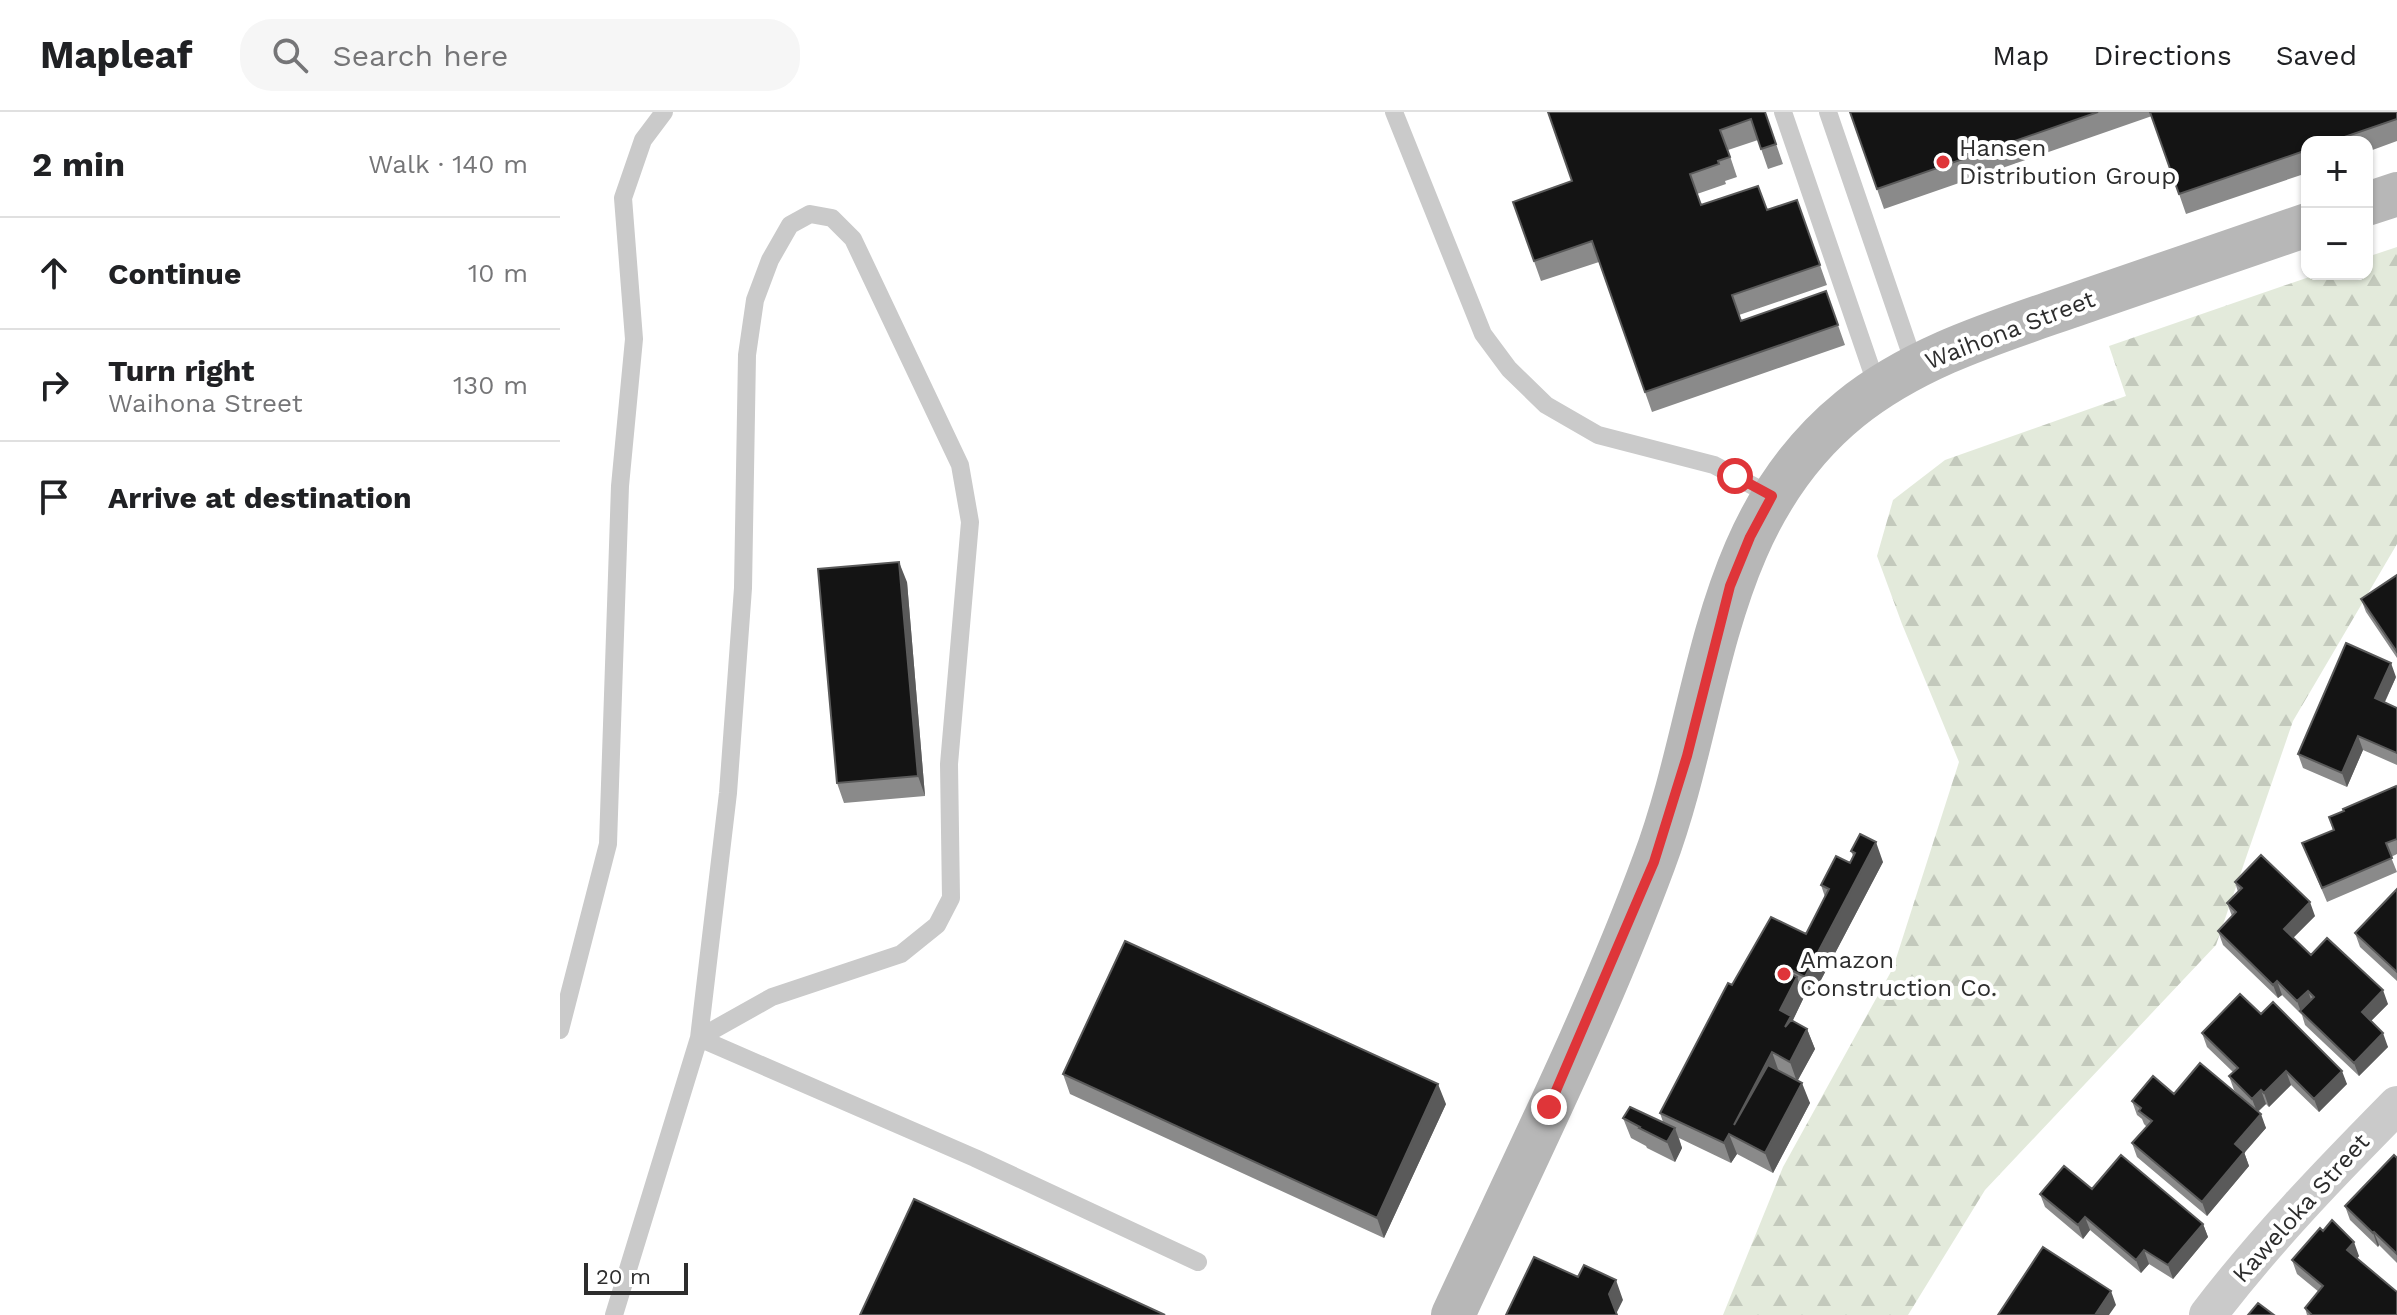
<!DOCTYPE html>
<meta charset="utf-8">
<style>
:root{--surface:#fff;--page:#f6f6f6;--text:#202124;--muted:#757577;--line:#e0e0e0}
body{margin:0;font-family:"Work Sans",sans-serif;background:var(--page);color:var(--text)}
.controls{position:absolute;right:24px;top:24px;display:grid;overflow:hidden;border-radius:16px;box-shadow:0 2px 6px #0004}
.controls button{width:72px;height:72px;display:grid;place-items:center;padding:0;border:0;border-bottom:2px solid var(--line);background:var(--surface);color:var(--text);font:40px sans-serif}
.scale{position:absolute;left:24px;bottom:20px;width:104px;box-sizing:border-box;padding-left:8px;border:4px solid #2d2d2d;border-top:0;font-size:22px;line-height:28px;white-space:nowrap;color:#2d2d2d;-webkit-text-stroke:6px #fff;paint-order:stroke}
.stop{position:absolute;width:24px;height:24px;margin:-18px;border:6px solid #df3539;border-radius:50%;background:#fff}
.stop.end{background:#df3539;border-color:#fff;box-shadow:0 2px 8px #0008}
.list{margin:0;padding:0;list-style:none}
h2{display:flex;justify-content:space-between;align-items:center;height:104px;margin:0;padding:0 32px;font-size:34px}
h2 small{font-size:26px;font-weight:400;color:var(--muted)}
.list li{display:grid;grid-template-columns:52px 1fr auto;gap:24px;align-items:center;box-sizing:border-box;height:112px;padding:0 32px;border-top:2px solid var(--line)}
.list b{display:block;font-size:30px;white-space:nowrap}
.list p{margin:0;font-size:26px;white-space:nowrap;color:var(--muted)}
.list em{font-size:26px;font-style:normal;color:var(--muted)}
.icon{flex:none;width:44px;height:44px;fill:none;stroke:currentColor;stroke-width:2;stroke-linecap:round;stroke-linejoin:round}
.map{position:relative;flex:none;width:1837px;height:1203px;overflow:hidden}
header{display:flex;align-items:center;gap:48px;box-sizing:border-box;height:112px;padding:0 40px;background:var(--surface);border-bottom:2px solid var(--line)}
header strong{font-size:38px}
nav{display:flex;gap:44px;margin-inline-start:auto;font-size:28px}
.search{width:560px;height:72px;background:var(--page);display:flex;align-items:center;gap:20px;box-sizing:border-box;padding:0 28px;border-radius:32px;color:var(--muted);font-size:30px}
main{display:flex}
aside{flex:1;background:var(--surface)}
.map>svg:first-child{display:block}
.forest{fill:url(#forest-firs)}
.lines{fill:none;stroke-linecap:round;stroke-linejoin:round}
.lane{stroke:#cacaca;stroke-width:18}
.street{stroke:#cacaca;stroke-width:38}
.secondary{stroke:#b7b7b7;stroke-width:44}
.wall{fill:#8a8a8a}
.shaded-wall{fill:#5a5a5a}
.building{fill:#141414;stroke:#5a5a5a;stroke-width:2}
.route{stroke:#df3539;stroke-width:10}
.poi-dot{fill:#df3539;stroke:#fff;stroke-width:3}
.labels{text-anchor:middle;stroke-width:8;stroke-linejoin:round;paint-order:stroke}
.poi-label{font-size:24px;fill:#2d2d2d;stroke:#fff;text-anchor:start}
.street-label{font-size:24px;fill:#2d2d2d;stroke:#fff}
</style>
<header>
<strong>Mapleaf</strong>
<div class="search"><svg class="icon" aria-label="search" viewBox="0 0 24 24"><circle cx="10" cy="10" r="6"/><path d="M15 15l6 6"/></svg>Search here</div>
<nav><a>Map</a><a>Directions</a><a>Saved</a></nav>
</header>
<main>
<aside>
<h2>2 min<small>Walk · 140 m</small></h2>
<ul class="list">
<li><svg class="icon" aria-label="ahead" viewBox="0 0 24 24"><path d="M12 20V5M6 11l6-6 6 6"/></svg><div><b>Continue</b></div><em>10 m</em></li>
<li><svg class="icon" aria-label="right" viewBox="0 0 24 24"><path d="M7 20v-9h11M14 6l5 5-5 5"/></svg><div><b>Turn right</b><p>Waihona Street</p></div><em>130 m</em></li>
<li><svg class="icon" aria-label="arrive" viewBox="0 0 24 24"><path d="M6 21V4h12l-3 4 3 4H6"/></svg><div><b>Arrive at destination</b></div></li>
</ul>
</aside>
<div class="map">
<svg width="1837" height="1203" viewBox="0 0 1837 1203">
<defs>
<pattern id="forest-firs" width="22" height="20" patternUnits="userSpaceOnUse" patternTransform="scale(2)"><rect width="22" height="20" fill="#e3eadb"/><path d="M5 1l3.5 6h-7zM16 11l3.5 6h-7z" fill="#c3c9bc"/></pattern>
</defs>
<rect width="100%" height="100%" fill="#fff"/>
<path class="forest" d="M 1837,135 L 1837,432 L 1733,609 L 1656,833 L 1425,1078 L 1348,1203 L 1163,1203 L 1223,1055 L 1333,856 L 1399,650 L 1342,512 L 1317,444 L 1333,388 L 1385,348 L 1566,284 L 1549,234 L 1758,162 L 1807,162 L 1807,145 Z"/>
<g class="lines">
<path class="lane" d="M 834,0 L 923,222 L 949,257 L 986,293 L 1038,323 L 1154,353 L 1212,384
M 1223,0 L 1318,277
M 1268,0 L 1355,254
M 0,918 L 48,732 L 60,374 L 74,227 L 63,86 L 83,28 L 104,0
M 139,926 L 415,1046 L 638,1150
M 54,1203 L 139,926 L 168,681 L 183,476 L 187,243 L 195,188 L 210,148 L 230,113 L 250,102 L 272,106 L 293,127 L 400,353 L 410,410 L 389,652 L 391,786 L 377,813 L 341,842 L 212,885 L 139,926"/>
<path class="street" d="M 1648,1203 C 1705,1128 1771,1060 1837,993"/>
<path class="secondary" d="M 1807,92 L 1837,82
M 893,1203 C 962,1054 1037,904 1094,750 C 1153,593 1148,412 1290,297 C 1357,243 1440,219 1520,191 C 1596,165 1671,139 1747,113"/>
</g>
<path class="wall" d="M 1205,0 L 1223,52 L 1208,57 L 1198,28 L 1168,38 L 1177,65 L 1165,69 L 1166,72 L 1137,82 L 1141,93 L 1207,98 L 1237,88 L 1267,173 L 1179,203 L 1181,209 L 1266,179 L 1285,233 L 1092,300 L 1039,150 L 981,169 L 953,90 Z
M 1290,0 L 1837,0 L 1837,29 L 1807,40 L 1807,30 L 1747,30 L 1747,61 L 1626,102 L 1592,4 L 1324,97 Z
M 1837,463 L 1837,546 L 1806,500 L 1801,487 Z
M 347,470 L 365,684 L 284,691 L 277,671 Z
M 1836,565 L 1825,590 L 1837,596 L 1837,653 L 1803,638 L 1787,675 L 1743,656 L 1738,642 Z
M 1837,677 L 1837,742 L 1831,745 L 1837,760 L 1767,790 L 1742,731 L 1773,718 L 1769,705 Z
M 1291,739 L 1323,750 L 1252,885 L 1242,880 L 1244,885 L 1233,908 L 1233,910 L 1247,917 L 1255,937 L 1237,969 L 1250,991 L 1213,1061 L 1177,1042 L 1171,1051 L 1119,1026 L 1122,1036 L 1115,1050 L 1087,1036 L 1086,1034 L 1071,1026 L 1063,1006 L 1103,1010 L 1100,1001 L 1172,873 L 1246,822 L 1265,785 L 1261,773 L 1290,751 L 1293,744 Z
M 1675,770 L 1755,804 L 1733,826 L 1751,843 L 1828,892 L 1811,909 L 1828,935 L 1799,964 L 1745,913 L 1742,903 L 1722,883 L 1718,886 L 1663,833 L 1658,819 L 1672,804 L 1667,791 L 1678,780 Z
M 1837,777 L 1837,869 L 1800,835 L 1795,821 Z
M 1701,902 L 1787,972 L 1759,1000 L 1731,973 L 1709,995 L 1706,992 L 1698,1000 L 1706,1016 L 1684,1040 L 1689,1054 L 1647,1104 L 1577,1045 L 1572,1031 L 1587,1015 L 1584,1012 L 1582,1007 L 1577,1003 L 1572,989 L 1614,982 L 1686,990 L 1674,978 L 1669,964 L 1673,960 L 1647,935 L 1642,921 Z
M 503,962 L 886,992 L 824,1126 L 510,982 Z
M 1837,1046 L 1837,1151 L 1819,1133 L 1818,1135 L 1790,1108 L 1785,1094 Z
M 1532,1077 L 1643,1112 L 1648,1125 L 1613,1167 L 1589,1152 L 1581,1161 L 1530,1118 L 1523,1127 L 1485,1095 L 1480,1082 Z
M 1763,1119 L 1799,1144 L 1797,1147 L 1837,1203 L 1747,1203 L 1745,1196 L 1759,1180 L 1737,1162 L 1732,1148 Z"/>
<path class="shaded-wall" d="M 339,450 L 347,470 L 365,684 L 358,664 Z
M 1831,551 L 1836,565 L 1820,600 L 1815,586 Z
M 1798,624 L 1803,638 L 1787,675 L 1782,661 Z
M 1316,730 L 1323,750 L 1252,885 L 1245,865 Z
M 1750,790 L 1755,804 L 1729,830 L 1724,817 Z
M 1227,856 L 1233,872 L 1237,865 L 1244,885 L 1233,908 L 1238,924 L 1220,898 L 1226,859 Z
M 1717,869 L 1722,883 L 1718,886 L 1713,873 Z
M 1823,878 L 1828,892 L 1807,913 L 1802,900 Z
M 1748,879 L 1753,893 L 1741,900 L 1737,889 Z
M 1247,917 L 1255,937 L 1237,970 L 1230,950 Z
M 1823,921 L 1828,935 L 1799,964 L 1794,951 Z
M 1212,940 L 1219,960 L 1174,1013 Z
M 1726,959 L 1731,973 L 1709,995 L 1704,981 Z
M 1782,959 L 1787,972 L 1759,1000 L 1754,987 Z
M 1242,971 L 1250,991 L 1213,1061 L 1205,1041 Z
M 878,972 L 886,992 L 824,1126 L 817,1106 Z
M 1701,978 L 1706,992 L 1697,1000 L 1692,987 Z
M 1701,1002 L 1706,1016 L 1680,1046 L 1675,1032 Z
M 1115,1016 L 1122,1036 L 1115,1050 L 1107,1030 Z
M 1169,1022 L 1177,1042 L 1171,1051 L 1164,1031 Z
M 1684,1040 L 1689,1054 L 1647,1104 L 1642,1090 Z
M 1525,1105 L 1530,1118 L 1523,1127 L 1518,1113 Z
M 1643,1112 L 1648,1125 L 1613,1167 L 1608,1153 Z
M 1814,1120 L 1819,1133 L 1818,1135 L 1813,1121 Z
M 1794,1130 L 1799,1144 L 1792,1152 L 1787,1138 Z
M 1584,1138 L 1589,1152 L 1581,1161 L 1576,1148 Z
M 1056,1168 L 1063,1188 L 1056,1202 L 1049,1182 Z
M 1551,1179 L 1556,1193 L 1549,1203 L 1535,1203 Z"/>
<path class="building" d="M 988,0 L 1205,0 L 1216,32 L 1201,37 L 1191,7 L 1160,18 L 1170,45 L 1158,49 L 1159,52 L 1130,62 L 1141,93 L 1198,74 L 1207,98 L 1237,88 L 1260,153 L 1172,183 L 1181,209 L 1266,179 L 1278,213 L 1085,280 L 1032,129 L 974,149 L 953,90 L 1012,69 Z
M 1290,0 L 1538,0 L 1317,77 Z
M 1590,0 L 1837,0 L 1837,7 L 1770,30 L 1747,30 L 1747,38 L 1619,82 Z
M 339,450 L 358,664 L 277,671 L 258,457 Z
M 1837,463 L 1837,540 L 1801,487 Z
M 1786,531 L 1831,551 L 1815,586 L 1837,596 L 1837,641 L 1798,624 L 1782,661 L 1738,642 Z
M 1836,674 L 1837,677 L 1837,727 L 1826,731 L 1832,746 L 1762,776 L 1742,731 L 1774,718 L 1769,705 L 1784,699 L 1783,697 Z
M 1300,722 L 1316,730 L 1245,865 L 1227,856 L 1226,859 L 1237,865 L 1220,898 L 1231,904 L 1225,915 L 1231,908 L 1247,917 L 1230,950 L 1212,940 L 1174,1013 L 1208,953 L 1242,971 L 1205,1041 L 1169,1022 L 1164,1031 L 1100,1001 L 1168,871 L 1172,873 L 1211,805 L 1246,822 L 1269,777 L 1261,773 L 1276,744 L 1290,751 L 1295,741 L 1291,739 Z
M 1701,743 L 1750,790 L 1724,817 L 1751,843 L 1767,826 L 1823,878 L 1802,900 L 1823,921 L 1794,951 L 1740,899 L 1754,885 L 1748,879 L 1737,889 L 1717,869 L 1713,873 L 1658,819 L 1676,800 L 1667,791 L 1682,776 L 1675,770 Z
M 1837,777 L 1837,860 L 1795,821 Z
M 565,829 L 878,972 L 817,1106 L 503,962 Z
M 1680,882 L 1701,902 L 1713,890 L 1782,959 L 1754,987 L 1726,959 L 1704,981 L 1701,978 L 1692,987 L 1669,964 L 1678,956 L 1642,921 Z
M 1640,951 L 1701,1002 L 1675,1032 L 1684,1040 L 1642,1090 L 1572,1031 L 1592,1009 L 1579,999 L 1581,996 L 1572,989 L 1593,964 L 1614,982 Z
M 1070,995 L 1115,1016 L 1107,1030 L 1079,1016 L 1080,1015 L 1063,1006 Z
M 1561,1043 L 1643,1112 L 1608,1153 L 1584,1138 L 1576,1148 L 1525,1105 L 1518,1113 L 1480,1082 L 1504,1054 L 1532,1077 Z
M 1834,1043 L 1837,1046 L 1837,1142 L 1814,1120 L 1813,1121 L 1785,1094 Z
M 354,1087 L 605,1203 L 300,1203 Z
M 1772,1108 L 1794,1130 L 1787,1138 L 1837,1180 L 1837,1203 L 1752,1203 L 1745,1196 L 1763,1174 L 1732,1148 L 1760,1116 L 1763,1119 Z
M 1483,1135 L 1551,1179 L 1535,1203 L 1438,1203 Z
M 974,1145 L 1018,1165 L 1024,1153 L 1056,1168 L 1049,1182 L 1057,1203 L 946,1203 Z
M 1698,1191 L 1714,1203 L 1688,1203 Z"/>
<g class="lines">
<path class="route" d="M 989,995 L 1094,750 L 1127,644 L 1170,474 L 1190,425 L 1212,384 L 1175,364"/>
</g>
<g class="poi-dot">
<circle cx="1383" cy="50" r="8"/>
<circle cx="1224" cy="862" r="8"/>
</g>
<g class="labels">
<g class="poi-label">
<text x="1399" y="44">Hansen<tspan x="1399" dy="28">Distribution Group</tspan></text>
<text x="1240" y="856">Amazon<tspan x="1240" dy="28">Construction Co.</tspan></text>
</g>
<g class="street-label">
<text transform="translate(1450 218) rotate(-21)" y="8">Waihona Street</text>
<text transform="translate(1741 1096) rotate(-48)" y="8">Kaweloka Street</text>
</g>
</g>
</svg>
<div class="controls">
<button>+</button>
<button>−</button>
</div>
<div class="scale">20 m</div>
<div class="stop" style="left:1175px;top:364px"></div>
<div class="stop end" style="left:989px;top:995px"></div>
</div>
</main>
